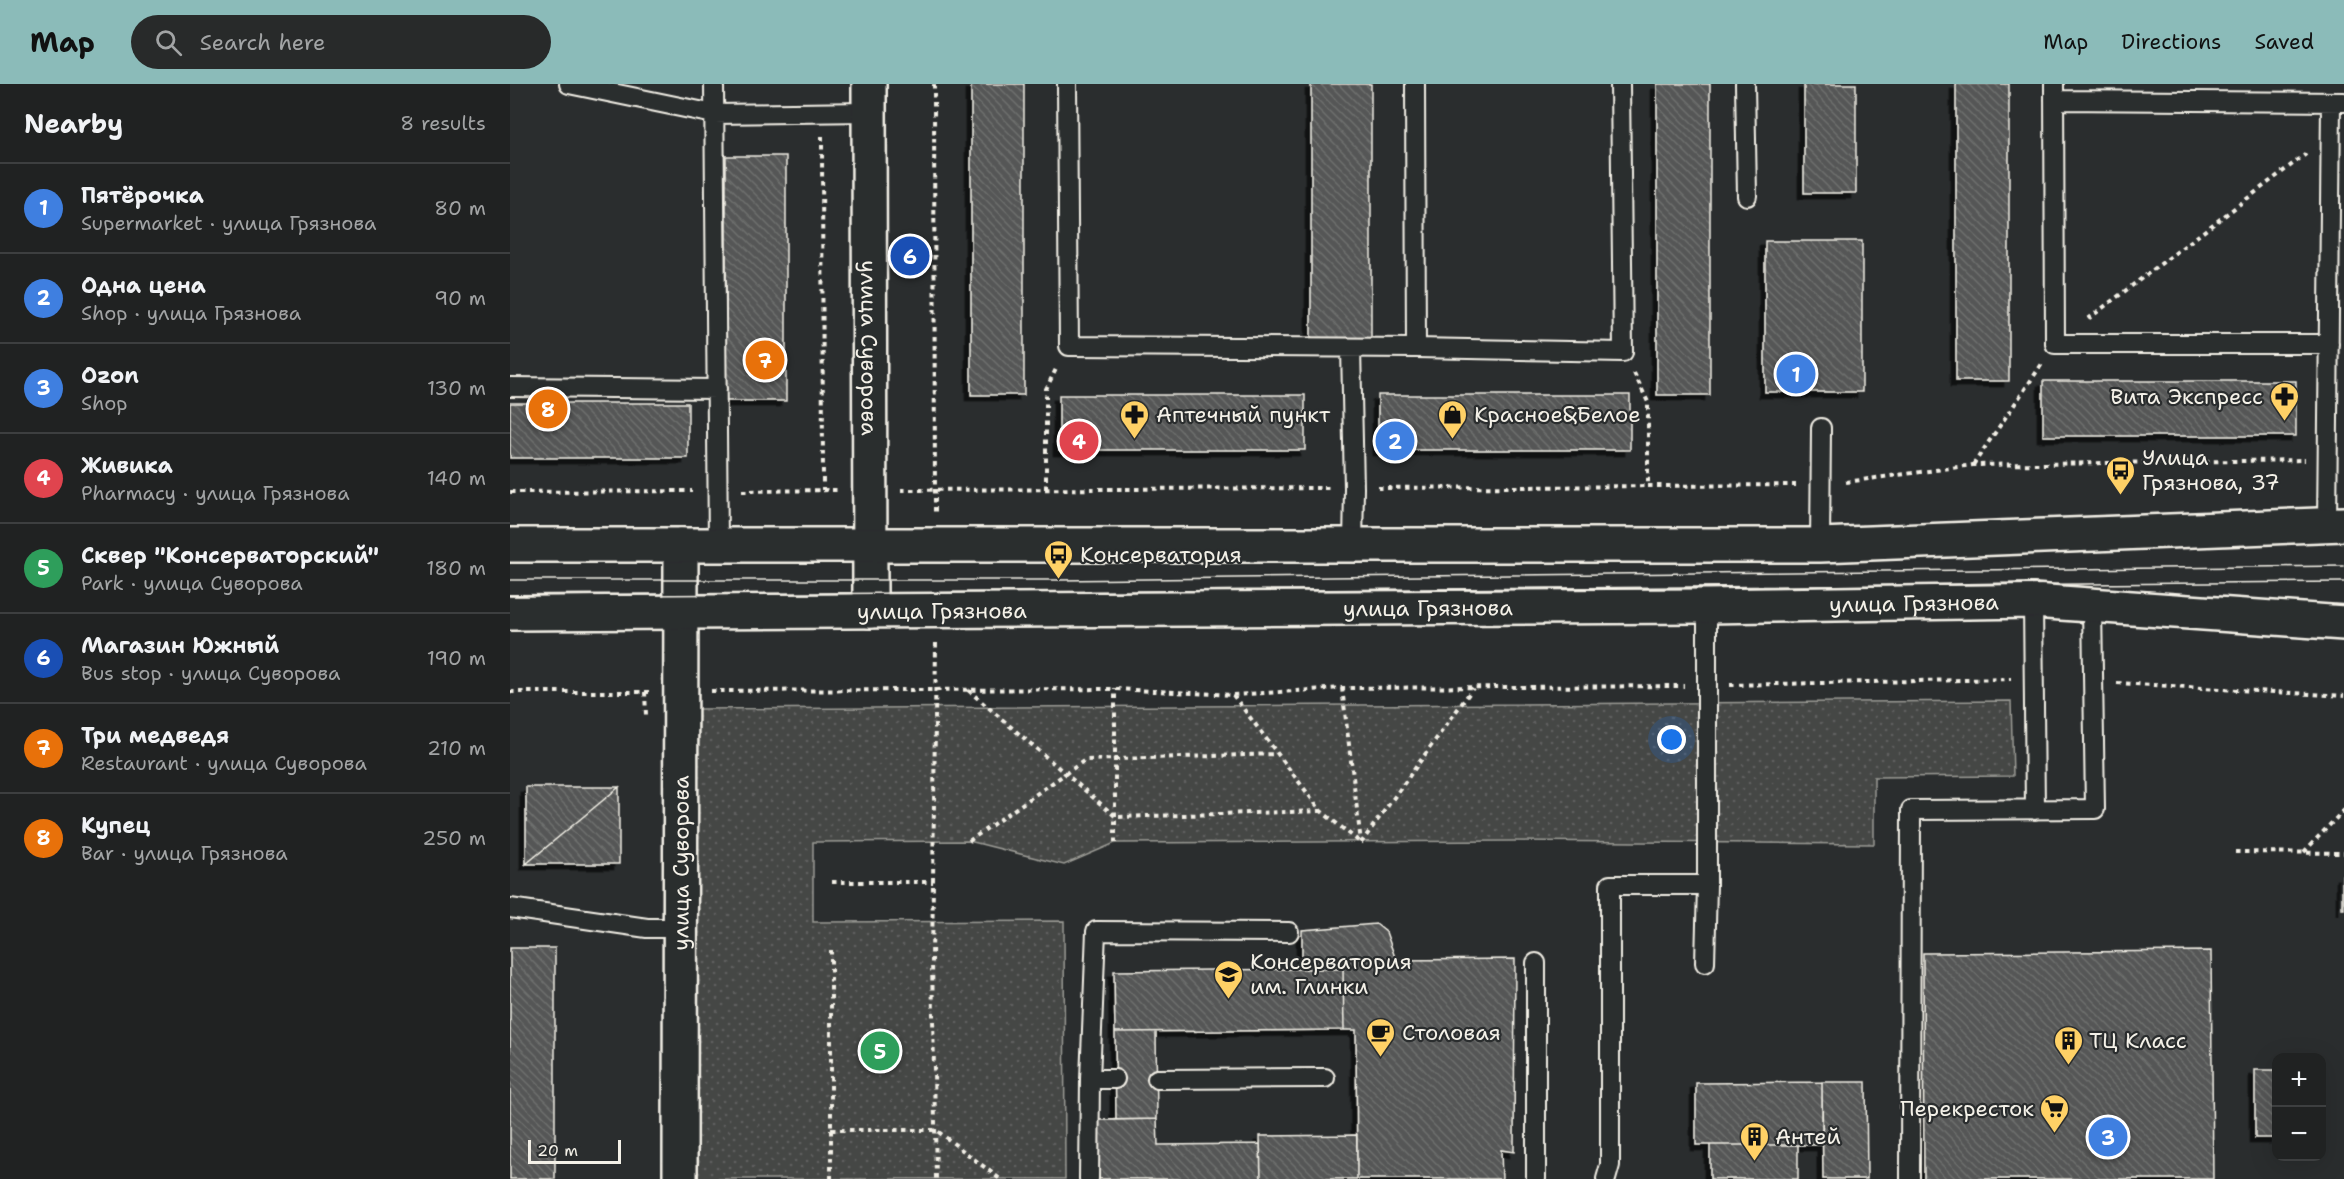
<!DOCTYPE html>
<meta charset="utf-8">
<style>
:root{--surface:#202222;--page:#282a2a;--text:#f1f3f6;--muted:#a2a4a5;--line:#3d3f40;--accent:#8bbbb9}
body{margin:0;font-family:"Shantell Sans",sans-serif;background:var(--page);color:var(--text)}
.controls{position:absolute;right:18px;bottom:18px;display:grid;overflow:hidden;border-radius:12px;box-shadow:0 6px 24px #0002}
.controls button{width:54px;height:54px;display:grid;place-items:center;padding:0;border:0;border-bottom:2px solid var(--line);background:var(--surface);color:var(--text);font:30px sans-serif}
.scale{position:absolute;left:18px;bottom:15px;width:93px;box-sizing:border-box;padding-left:6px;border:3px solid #f4f1e8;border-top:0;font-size:16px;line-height:21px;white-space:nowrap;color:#f4f1e8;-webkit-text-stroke:4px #2a2d2e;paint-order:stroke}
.you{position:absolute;left:1162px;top:656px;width:21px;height:21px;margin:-15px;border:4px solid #fff;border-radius:50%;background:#1a73e8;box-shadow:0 0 0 9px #1a73e833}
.badge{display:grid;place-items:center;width:39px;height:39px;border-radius:50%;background:var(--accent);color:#fff;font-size:20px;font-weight:700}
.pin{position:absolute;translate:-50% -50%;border:3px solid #fff;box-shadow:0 2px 6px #0006}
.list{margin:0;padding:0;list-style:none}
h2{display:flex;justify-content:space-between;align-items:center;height:78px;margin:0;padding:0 24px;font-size:26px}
h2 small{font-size:20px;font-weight:400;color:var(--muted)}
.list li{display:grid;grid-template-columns:39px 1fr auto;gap:18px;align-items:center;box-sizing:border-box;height:90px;padding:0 24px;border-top:2px solid var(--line)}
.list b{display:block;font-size:22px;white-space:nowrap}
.list p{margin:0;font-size:20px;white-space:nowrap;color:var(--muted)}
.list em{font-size:20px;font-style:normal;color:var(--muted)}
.icon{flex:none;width:33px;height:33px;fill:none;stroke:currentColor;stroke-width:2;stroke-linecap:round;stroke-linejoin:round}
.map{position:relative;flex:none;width:1834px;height:1095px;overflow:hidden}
header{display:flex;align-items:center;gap:36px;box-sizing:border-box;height:84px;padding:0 30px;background:var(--accent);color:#111}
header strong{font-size:28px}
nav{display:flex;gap:33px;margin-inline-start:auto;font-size:21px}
.search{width:420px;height:54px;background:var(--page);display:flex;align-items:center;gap:15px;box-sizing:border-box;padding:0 21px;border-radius:33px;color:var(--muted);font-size:22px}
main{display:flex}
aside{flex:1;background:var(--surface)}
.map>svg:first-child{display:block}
.grass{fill:url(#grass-dots);stroke:#9c9c96;stroke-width:1.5}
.building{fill:url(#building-back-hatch);stroke:#f4f1e8;stroke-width:1.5;filter:url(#shadow)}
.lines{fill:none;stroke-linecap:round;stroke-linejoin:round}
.lane-casing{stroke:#f4f1e8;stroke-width:22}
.secondary-casing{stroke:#f4f1e8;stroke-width:38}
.primary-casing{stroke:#f4f1e8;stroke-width:38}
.path{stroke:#f4f1e8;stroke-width:4;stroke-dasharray:4.5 4.5;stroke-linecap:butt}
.lane{stroke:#2a2d2e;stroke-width:18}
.secondary{stroke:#2a2d2e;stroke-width:33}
.primary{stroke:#2a2d2e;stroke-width:33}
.tram{stroke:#f4f1e8;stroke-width:1.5}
.labels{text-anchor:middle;stroke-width:4.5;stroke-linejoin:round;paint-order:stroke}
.street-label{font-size:22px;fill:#f4f1e8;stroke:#2a2d2e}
.poi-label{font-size:22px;fill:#f4f1e8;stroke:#2a2d2e;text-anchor:start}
</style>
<header>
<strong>Map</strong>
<div class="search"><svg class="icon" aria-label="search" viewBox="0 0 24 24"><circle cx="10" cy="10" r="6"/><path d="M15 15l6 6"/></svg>Search here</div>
<nav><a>Map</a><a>Directions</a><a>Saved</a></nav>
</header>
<main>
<aside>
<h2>Nearby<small>8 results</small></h2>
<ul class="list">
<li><span class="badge" style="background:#3f7fe0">1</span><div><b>Пятёрочка</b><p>Supermarket · улица Грязнова</p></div><em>80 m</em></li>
<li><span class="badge" style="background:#3f7fe0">2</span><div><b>Одна цена</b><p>Shop · улица Грязнова</p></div><em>90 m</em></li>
<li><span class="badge" style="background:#3f7fe0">3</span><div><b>Ozon</b><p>Shop</p></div><em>130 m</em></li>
<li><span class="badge" style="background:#e0444e">4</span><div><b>Живика</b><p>Pharmacy · улица Грязнова</p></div><em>140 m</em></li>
<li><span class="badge" style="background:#2e9e5b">5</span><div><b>Сквер &quot;Консерваторский&quot;</b><p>Park · улица Суворова</p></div><em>180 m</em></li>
<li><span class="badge" style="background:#1a4fb4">6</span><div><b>Магазин Южный</b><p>Bus stop · улица Суворова</p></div><em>190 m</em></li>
<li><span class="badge" style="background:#e8710a">7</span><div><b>Три медведя</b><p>Restaurant · улица Суворова</p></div><em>210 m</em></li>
<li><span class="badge" style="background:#e8710a">8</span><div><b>Купец</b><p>Bar · улица Грязнова</p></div><em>250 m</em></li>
</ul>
</aside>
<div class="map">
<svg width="1834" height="1095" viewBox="0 0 1834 1095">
<defs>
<pattern id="grass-dots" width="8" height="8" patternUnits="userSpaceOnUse" patternTransform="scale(1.5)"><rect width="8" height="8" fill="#444645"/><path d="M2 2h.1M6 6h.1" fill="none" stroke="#606160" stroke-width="1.8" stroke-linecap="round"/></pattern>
<pattern id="building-back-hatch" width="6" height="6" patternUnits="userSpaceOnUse" patternTransform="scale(1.5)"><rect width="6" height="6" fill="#555756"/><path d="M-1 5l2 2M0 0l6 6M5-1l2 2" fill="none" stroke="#6e706e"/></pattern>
<filter id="shadow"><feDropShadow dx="-5.5" dy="5.5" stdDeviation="0" flood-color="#0009"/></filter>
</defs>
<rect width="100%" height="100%" fill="#2a2d2e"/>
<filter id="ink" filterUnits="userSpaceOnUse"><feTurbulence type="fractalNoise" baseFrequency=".0167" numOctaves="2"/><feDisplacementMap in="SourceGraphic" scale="12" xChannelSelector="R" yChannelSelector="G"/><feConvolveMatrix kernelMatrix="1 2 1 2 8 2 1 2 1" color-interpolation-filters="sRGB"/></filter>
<g filter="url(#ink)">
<path class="grass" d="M 1501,617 L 1503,692 L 1364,693 L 1364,760 L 1004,757 L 605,759 L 554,781 L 459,757 L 303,758 L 303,838 L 554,837 L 555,1095 L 186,1095 L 187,625 Z"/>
<path class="building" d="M 461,0 L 514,0 L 514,311 L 461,311 Z
M 801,0 L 861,0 L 861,254 L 801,254 Z
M 1147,0 L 1200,0 L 1200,311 L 1147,311 Z
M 1294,0 L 1346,0 L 1346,109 L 1294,109 Z
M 1446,0 L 1499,0 L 1499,297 L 1446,297 Z
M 216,72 L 276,72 L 276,317 L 216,317 Z
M 1255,157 L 1352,157 L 1352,308 L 1255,308 Z
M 1533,297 L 1786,297 L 1786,352 L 1533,352 Z
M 549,311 L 795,311 L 795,366 L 549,366 Z
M 868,311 L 1120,311 L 1120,366 L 868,366 Z
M 0,319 L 178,319 L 178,374 L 0,374 Z
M 16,703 L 109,703 L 16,780 Z
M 109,703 L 109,780 L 16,780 Z
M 1832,791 L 1834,791 L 1834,825 L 1832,825 Z
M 866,840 L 876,848 L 886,876 L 1005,875 L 1004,1068 L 991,1066 L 992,1095 L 847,1095 L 846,946 L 834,946 L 833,885 L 792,885 L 792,846 Z
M 0,864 L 45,864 L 45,1095 L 0,1095 Z
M 1701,867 L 1703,1095 L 1414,1095 L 1413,869 Z
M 792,885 L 833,885 L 834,946 L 605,948 L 604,887 Z
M 605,948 L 646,948 L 647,1035 L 606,1036 Z
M 1745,986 L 1766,986 L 1766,1054 L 1745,1054 Z
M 1312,998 L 1356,998 L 1357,1095 L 1313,1095 Z
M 1312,998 L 1312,1061 L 1186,1061 L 1186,999 Z
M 647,1035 L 648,1061 L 750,1060 L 751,1095 L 589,1095 L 588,1036 Z
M 847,1051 L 847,1095 L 751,1095 L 750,1052 Z
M 1200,1061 L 1288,1061 L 1288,1095 L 1200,1095 Z"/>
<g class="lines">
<defs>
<path id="lane" d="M 59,0 L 204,30 L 359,28
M 204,0 L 208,461
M 557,0 L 559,262 L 906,264 L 905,0
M 1235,0 L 1237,112
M 1544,0 L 1545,260 L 1819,260
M 1544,16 L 1834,18
M 841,264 L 844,404 L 843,461
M 906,264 L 1113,268 L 1110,0
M 0,303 L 207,305
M 1817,441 L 1821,18
M 1310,461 L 1311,344
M 1523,517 L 1525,726
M 0,824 L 137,844 L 171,844
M 1195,879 L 1197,801
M 580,995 L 605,995
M 647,995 L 815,994
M 579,1095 L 580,995 L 586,847 L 779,848
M 1026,1095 L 1026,879
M 1096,1095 L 1100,1081 L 1100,801 L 1197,801 L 1197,522
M 1400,1095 L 1401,726 L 1585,725 L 1582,521"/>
<g id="secondary">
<path id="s1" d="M 359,0 L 360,527"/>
<path id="s2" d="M 170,1095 L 171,461"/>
</g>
<g id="primary">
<path d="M 0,461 L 1310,461 L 1834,440"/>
<path id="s3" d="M 0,529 L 1197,522 L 1523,517 L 1834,539"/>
</g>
</defs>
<use href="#lane" class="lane-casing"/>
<use href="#secondary" class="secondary-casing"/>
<use href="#primary" class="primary-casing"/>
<path class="path" d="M 424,0 L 425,428
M 312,52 L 313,406
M 1578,235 L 1796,70
M 1124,289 L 1138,318 L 1138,402
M 1463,381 L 1532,280
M 1336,398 L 1463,381 L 1795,376
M 868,404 L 1286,401
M 536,405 L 536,305 L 547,283
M 391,406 L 821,404
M 232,407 L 329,406
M 0,408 L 182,407
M 426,559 L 422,877 L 426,1095
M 1607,599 L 1834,612
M 1220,601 L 1501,595
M 832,604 L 851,758
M 458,606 L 606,733 L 811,727
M 201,607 L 605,605 L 723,611 L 832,604 L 1174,602
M 0,608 L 139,608
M 135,608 L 136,631
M 723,611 L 811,727 L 851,759
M 459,757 L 575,676 L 768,670
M 605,759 L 605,605
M 851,759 L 963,604
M 1725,768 L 1834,769
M 1794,768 L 1834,726
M 322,798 L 423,798
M 321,866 L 321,1095
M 321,1046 L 426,1046 L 490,1095"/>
<use href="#lane" class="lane"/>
<use href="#secondary" class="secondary"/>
<use href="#primary" class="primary"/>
<path class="tram" d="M 0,496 L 549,496 L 1834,482
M 0,512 L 1834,498"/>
</g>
</g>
<defs>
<symbol id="pharmacy-pin" viewBox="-11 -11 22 30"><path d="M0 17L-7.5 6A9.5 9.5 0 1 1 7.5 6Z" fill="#ffd166" stroke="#2a2d2e"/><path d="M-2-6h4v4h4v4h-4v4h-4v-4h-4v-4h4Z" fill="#111"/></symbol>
<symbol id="shop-pin" viewBox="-11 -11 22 30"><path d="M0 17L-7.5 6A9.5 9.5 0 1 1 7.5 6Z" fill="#ffd166" stroke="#2a2d2e"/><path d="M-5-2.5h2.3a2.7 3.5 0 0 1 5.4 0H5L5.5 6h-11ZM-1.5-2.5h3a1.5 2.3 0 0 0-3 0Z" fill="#111"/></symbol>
<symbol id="bus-pin" viewBox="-11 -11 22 30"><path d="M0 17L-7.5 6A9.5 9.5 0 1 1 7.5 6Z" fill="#ffd166" stroke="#2a2d2e"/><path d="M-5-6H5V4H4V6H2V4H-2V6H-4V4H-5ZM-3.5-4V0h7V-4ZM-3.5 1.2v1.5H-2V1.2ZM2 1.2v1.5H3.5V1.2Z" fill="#111"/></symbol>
<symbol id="university-pin" viewBox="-11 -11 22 30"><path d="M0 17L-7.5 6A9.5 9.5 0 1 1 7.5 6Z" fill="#ffd166" stroke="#2a2d2e"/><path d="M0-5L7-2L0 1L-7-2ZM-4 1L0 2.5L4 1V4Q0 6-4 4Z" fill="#111"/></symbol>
<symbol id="cafe-pin" viewBox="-11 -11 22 30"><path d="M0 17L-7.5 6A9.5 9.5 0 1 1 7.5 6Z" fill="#ffd166" stroke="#2a2d2e"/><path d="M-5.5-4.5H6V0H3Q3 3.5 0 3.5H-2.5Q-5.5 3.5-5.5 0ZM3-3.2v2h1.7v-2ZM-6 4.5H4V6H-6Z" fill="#111"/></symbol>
<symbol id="building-pin" viewBox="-11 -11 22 30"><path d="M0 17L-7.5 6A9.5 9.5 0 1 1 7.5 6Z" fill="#ffd166" stroke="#2a2d2e"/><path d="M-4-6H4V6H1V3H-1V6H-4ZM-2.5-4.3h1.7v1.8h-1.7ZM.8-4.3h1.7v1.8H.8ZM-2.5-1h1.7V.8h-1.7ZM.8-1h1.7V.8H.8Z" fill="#111"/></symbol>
<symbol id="supermarket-pin" viewBox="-11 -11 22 30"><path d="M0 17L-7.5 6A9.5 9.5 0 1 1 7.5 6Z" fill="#ffd166" stroke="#2a2d2e"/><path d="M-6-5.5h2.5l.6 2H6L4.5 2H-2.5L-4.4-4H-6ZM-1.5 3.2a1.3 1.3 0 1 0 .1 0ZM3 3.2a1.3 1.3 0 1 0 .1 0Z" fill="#111"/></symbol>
</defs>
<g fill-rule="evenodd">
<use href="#pharmacy-pin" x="1758" y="296" width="33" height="45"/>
<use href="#pharmacy-pin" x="608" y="314" width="33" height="45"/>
<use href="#shop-pin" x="926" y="314" width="33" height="45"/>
<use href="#bus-pin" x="1594" y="370" width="33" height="45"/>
<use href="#bus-pin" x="532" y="454" width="33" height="45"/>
<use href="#university-pin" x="702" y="874" width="33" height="45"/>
<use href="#cafe-pin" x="854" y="932" width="33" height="45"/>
<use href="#building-pin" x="1542" y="940" width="33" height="45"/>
<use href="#supermarket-pin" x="1528" y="1008" width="33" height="45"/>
<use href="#building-pin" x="1228" y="1036" width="33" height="45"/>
</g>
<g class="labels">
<g class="street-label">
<text dy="8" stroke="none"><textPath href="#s1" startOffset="264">улица Суворова</textPath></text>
<text dy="8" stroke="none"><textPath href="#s3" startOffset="1404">улица Грязнова</textPath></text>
<text dy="8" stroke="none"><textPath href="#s3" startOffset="918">улица Грязнова</textPath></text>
<text dy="8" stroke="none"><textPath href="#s3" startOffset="432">улица Грязнова</textPath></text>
<text dy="8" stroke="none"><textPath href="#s2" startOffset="316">улица Суворова</textPath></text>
</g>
<g class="poi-label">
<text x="1753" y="320" text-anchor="end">Вита Экспресс</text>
<text x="646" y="338">Аптечный пункт</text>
<text x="964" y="338">Красное&amp;Белое</text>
<text x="1632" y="381">Улица<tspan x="1632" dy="25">Грязнова, 37</tspan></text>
<text x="570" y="478">Консерватория</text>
<text x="740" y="885">Консерватория<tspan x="740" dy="25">им. Глинки</tspan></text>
<text x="892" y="956">Столовая</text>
<text x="1579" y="964">ТЦ Класс</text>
<text x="1524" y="1032" text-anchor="end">Перекресток</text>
<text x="1265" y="1060">Антей</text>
</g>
</g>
</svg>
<div class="controls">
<button>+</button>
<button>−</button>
</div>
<div class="scale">20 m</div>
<div class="you"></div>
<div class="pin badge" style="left:1286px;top:290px;background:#3f7fe0">1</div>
<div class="pin badge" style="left:885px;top:357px;background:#3f7fe0">2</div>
<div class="pin badge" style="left:1598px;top:1053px;background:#3f7fe0">3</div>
<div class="pin badge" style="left:569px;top:357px;background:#e0444e">4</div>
<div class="pin badge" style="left:370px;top:967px;background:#2e9e5b">5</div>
<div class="pin badge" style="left:400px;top:172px;background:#1a4fb4">6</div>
<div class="pin badge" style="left:255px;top:276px;background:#e8710a">7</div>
<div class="pin badge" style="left:38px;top:325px;background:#e8710a">8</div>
</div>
</main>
